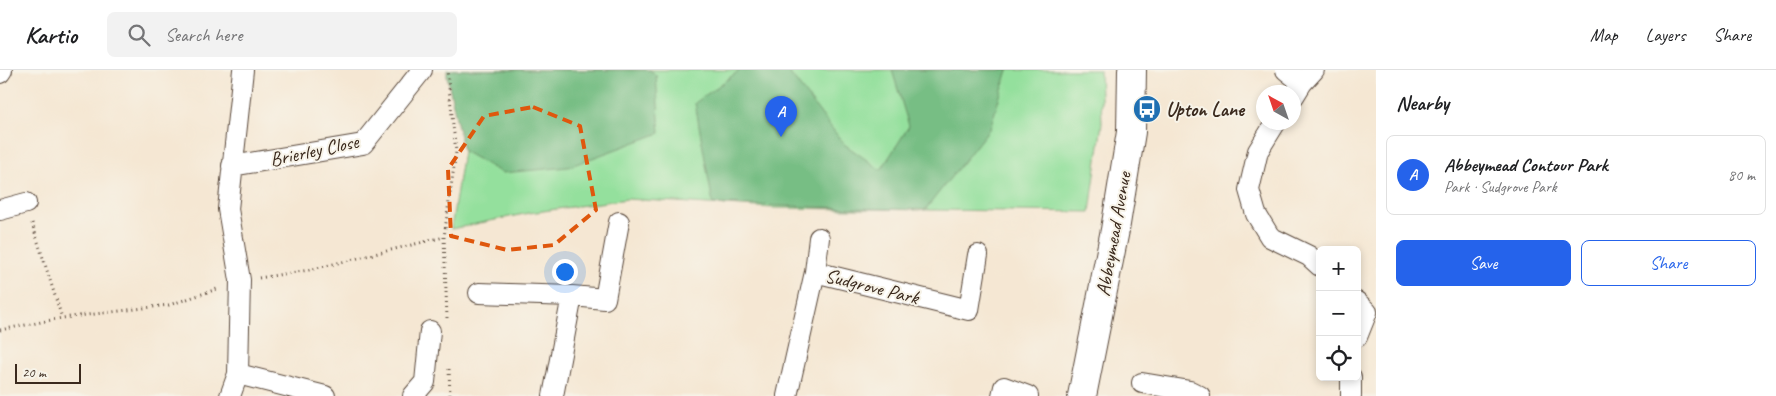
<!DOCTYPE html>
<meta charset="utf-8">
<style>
:root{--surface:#fff;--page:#f2f2f2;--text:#202124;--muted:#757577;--line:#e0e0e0;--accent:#2563eb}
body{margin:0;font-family:Caveat,sans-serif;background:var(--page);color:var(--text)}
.controls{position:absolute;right:15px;bottom:15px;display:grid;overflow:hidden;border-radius:8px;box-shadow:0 2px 8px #0003}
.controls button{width:45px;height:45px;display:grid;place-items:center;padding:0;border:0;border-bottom:1px solid var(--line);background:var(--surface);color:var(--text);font:25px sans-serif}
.compass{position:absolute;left:1256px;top:15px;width:45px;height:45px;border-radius:50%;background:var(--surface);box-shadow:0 2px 8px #0003;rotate:320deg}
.scale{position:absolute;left:15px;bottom:12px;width:66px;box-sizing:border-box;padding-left:5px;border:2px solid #3b2a1e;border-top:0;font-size:14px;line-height:18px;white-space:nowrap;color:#3b2a1e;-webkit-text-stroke:4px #f7f3e8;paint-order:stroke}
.you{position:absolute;left:564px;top:201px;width:18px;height:18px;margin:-12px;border:4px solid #fff;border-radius:50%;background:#1a73e8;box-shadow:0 0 0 8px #1a73e833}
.badge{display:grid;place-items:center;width:32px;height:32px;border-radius:50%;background:var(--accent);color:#fff;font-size:16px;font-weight:700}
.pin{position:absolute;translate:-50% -41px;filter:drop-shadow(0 1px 2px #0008)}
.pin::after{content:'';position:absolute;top:26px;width:18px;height:15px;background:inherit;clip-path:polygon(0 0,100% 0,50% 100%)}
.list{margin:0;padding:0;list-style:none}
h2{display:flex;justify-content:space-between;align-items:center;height:65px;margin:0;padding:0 20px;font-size:21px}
h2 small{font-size:16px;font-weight:400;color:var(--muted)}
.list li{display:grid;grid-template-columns:32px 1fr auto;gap:15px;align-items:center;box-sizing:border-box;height:80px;margin:0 10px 10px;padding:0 10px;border:1px solid var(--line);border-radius:8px}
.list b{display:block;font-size:19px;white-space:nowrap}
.list p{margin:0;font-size:16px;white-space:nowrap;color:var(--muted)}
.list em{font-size:16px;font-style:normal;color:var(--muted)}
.actions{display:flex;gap:10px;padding:15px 20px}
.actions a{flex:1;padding:11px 0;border:1px solid var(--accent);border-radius:8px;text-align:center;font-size:18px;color:var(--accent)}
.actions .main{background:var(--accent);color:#fff}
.icon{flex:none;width:28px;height:28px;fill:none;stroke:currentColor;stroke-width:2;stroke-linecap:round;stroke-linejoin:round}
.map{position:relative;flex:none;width:1376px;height:326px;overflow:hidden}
header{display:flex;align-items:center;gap:30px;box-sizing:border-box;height:70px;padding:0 25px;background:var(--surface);border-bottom:1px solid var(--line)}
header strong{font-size:24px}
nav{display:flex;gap:28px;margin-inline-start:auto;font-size:18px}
.search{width:350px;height:45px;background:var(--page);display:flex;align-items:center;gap:12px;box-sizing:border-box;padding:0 18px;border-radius:8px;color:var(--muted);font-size:19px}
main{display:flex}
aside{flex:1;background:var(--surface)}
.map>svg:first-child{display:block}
.green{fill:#94e09d;stroke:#68855e}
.forest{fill:#77be84;stroke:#597451}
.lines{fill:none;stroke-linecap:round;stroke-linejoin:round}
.street-casing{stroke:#574639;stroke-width:22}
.secondary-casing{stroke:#574639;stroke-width:30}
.path{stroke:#574639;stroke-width:3;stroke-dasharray:1 4;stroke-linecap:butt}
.street{stroke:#fff;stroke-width:20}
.secondary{stroke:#fff;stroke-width:28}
.marked{fill:none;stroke:#df570d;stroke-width:4;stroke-dasharray:10 6;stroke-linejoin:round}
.labels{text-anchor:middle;stroke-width:4;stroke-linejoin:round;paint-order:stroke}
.poi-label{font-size:20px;font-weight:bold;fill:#3b2a1e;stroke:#f7f3e8;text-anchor:start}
.street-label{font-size:20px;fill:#3b2a1e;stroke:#f7f3e8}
</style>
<header>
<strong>Kartio</strong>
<div class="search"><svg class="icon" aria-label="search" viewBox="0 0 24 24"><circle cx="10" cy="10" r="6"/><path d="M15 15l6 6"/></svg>Search here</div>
<nav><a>Map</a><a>Layers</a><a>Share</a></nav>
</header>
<main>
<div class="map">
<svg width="1376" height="326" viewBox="0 0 1376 326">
<rect width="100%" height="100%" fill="#f7f3e8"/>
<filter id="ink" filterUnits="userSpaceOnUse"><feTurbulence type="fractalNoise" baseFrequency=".02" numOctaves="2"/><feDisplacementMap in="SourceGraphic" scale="10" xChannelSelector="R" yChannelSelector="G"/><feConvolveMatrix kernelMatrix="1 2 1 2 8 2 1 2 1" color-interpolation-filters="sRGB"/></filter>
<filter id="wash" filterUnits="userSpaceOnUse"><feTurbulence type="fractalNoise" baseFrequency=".0096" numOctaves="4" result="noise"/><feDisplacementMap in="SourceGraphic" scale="20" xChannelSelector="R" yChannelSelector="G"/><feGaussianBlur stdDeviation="1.12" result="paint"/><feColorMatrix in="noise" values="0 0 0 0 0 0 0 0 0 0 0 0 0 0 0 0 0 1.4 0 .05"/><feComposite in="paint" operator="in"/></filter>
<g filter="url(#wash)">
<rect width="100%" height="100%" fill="#f5e7d3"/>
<path class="green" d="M 453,0 L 1100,0 L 1102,53 L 1090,142 L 773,138 L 627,129 L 529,143 L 451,159 L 463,81 Z"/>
<path class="forest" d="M 447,0 L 650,0 L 656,5 L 660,63 L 568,97 L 502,103 L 463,81 L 447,6 Z
M 740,0 L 786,0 L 788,1 L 844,74 L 881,100 L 909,56 L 892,0 L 1008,0 L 990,58 L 925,140 L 713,134 L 695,33 Z"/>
</g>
<g filter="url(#ink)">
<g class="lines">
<defs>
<path id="street" d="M 1286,0 L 1302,13
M 0,3 L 2,0
M 1294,26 L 1302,13 L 1314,0
M 1276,52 L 1258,81 L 1249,120 L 1256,144 L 1270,167 L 1309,186 L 1320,196
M 232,96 L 363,74 L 422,0
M 0,140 L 26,133
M 815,202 L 819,168
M 479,223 L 572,226
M 1357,232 L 1367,242 L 1357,267
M 238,304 L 325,326
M 1142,313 L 1190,321 L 1200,326
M 230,326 L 238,304 L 240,210 L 228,139 L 243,0
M 413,326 L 425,312 L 430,261
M 553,326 L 572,226 L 605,229 L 619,152
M 787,326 L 815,202 L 969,240 L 978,185
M 1002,326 L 1004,317 L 1028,326
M 1351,326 L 1351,307"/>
<path id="secondary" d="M 1082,326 L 1115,160 L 1131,62 L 1132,0"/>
</defs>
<use href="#street" class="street-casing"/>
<use href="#secondary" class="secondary-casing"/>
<path class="path" d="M 32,153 L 62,248
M 259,208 L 309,200 L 444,167
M 447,248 L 444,167 L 456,82 L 447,0
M 0,260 L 62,248 L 169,235 L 220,218
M 449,299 L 450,326"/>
<use href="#street" class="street"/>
<use href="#secondary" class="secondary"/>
</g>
</g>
<path class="marked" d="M 533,37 L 580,56 L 596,140 L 554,175 L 507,180 L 451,166 L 448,99 L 484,46 Z"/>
<defs>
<symbol id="bus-disc" viewBox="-11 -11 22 22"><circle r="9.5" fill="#1f6fb2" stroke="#f7f3e8"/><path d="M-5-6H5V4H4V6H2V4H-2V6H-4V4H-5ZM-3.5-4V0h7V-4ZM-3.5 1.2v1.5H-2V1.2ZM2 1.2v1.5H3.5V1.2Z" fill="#fff"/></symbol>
</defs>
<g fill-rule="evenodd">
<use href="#bus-disc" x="1131" y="23" width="32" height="32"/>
</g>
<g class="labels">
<g class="poi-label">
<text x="1166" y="46">Upton Lane</text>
</g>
<g class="street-label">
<text transform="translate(314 80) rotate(-12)" y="7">Brierley Close</text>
<text transform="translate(1113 164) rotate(-80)" y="7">Abbeymead Avenue</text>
<text transform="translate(872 216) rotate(14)" y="7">Sudgrove Park</text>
</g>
</g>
</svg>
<div class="controls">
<button>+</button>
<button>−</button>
<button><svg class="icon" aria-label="locate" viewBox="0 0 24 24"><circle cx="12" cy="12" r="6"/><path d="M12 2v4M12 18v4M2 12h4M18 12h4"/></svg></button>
</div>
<svg class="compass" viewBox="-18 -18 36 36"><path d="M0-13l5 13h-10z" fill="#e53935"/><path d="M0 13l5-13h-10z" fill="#757577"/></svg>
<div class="scale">20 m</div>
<div class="you"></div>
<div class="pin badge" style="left:781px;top:67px">A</div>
</div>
<aside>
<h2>Nearby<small></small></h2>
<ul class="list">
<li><span class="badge">A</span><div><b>Abbeymead Contour Park</b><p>Park · Sudgrove Park</p></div><em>80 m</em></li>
</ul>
<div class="actions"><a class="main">Save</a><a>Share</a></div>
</aside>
</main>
